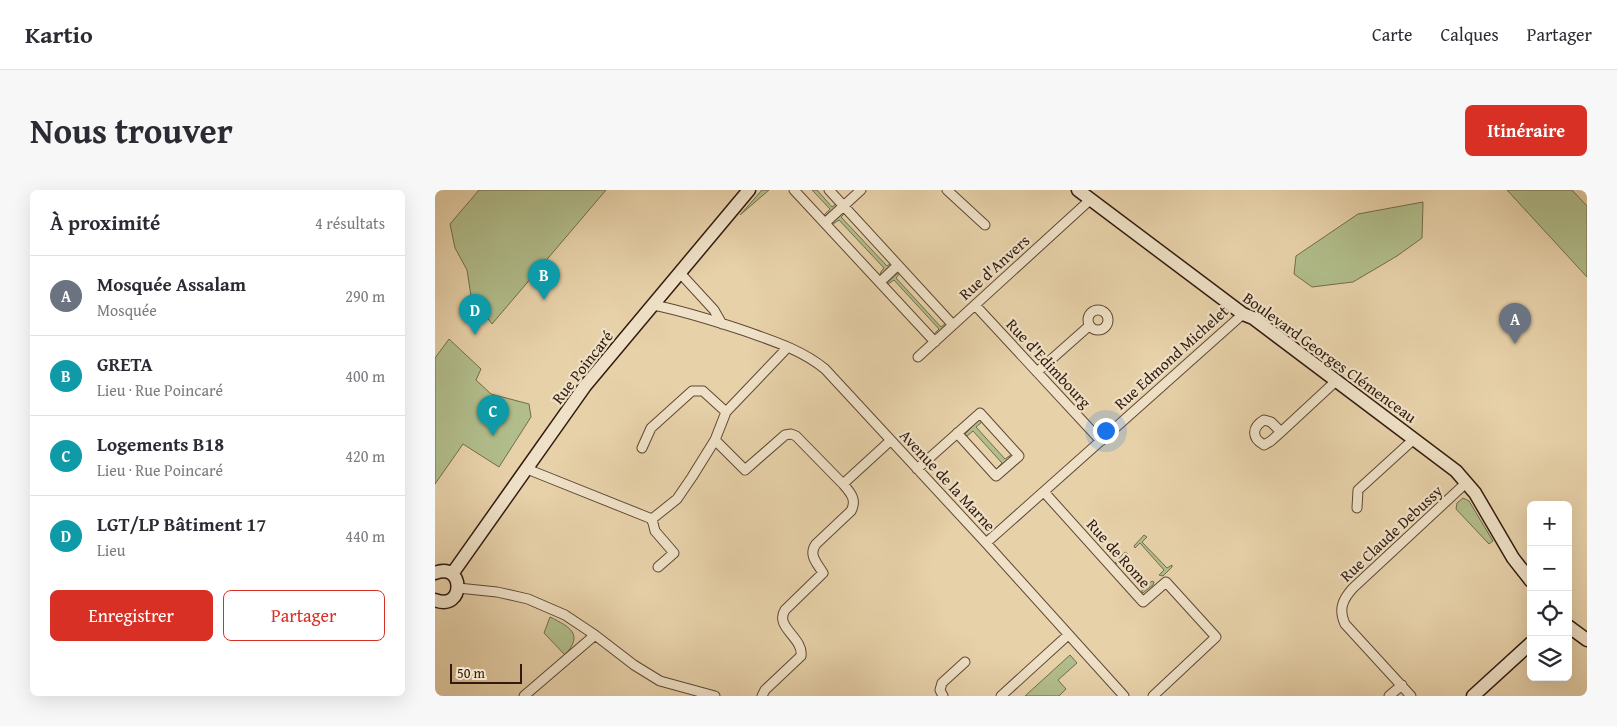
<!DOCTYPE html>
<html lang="fr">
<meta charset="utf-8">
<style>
:root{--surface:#fff;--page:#f7f7f7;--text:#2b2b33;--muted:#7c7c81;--line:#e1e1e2;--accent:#d93025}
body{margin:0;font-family:"Gentium Book Plus",serif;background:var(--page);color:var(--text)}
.controls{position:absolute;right:15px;bottom:15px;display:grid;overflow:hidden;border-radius:8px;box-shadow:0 5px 20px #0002}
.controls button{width:45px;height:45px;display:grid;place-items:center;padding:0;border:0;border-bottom:1px solid var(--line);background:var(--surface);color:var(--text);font:25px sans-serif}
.scale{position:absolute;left:15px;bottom:12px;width:72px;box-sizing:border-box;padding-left:5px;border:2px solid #321a0f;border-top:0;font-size:14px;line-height:18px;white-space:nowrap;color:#321a0f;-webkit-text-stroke:4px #efe1c7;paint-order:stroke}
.you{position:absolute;left:670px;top:240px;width:18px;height:18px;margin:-12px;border:4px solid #fff;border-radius:50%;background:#1a73e8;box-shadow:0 0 0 8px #1a73e833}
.badge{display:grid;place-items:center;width:32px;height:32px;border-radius:50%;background:var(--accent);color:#fff;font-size:16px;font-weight:700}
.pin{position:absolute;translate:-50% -41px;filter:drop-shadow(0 1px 2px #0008)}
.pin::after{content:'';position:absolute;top:26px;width:18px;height:15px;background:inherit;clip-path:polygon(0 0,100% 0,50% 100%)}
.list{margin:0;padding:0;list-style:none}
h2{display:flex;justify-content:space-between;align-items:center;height:65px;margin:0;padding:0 20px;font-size:21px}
h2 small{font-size:16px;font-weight:400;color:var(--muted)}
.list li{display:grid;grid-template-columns:32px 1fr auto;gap:15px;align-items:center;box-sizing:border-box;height:80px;padding:0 20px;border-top:1px solid var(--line)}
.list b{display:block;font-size:19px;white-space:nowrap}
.list p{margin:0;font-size:16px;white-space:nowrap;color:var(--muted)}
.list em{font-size:16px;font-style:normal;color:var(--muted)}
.actions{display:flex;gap:10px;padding:15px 20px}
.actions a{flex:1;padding:11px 0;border:1px solid var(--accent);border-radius:8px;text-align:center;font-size:18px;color:var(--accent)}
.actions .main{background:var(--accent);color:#fff}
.icon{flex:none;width:28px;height:28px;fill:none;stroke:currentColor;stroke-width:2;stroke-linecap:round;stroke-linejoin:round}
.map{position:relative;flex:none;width:1152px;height:506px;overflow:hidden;border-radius:8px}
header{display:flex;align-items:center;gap:30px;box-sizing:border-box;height:70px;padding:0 25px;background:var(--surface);border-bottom:1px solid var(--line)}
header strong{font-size:24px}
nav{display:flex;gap:28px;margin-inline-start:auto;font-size:18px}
.intro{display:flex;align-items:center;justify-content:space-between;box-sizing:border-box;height:120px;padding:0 30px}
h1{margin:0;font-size:35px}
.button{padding:12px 22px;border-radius:8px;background:var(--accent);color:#fff;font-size:18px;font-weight:700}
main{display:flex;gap:30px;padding:0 30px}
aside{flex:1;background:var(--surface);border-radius:8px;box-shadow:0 5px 20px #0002}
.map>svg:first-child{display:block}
.green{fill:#b1bd8b;stroke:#726c4d}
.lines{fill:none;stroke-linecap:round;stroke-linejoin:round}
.street-casing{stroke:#5f4836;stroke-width:11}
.secondary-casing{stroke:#321a0f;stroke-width:15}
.street{stroke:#efe1c7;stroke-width:9}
.secondary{stroke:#efe1c7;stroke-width:12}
.labels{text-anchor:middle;stroke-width:4.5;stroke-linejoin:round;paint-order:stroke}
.street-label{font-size:16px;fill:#321a0f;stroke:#efe1c7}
</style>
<header>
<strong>Kartio</strong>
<nav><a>Carte</a><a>Calques</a><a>Partager</a></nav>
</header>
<div class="intro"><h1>Nous trouver</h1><a class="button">Itinéraire</a></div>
<main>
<aside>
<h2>À proximité<small>4 résultats</small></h2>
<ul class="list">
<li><span class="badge" style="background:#6b7280">A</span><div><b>Mosquée Assalam</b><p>Mosquée</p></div><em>290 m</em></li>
<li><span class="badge" style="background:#0f9aa8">B</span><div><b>GRETA</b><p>Lieu · Rue Poincaré</p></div><em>400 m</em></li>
<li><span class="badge" style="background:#0f9aa8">C</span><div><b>Logements B18</b><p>Lieu · Rue Poincaré</p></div><em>420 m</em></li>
<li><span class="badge" style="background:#0f9aa8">D</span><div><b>LGT/LP Bâtiment 17</b><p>Lieu</p></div><em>440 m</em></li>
</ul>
<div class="actions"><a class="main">Enregistrer</a><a>Partager</a></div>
</aside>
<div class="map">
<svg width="1152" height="506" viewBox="0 0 1152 506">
<rect width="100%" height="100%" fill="#e7d1a9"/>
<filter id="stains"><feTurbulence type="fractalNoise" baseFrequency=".004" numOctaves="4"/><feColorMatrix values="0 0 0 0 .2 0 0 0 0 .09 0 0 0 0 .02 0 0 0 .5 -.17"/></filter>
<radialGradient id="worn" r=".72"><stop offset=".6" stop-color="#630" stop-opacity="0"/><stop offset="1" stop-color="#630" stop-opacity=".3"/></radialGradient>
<path class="green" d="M 44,0 L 171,0 L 57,134 L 36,106 L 32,80 L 20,58 L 15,34 Z
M 327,0 L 334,0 L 305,25 Z
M 377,0 L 382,0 L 397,17 L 402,13 L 403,15 L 390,26 L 389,25 L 395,19 Z
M 1072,0 L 1137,0 L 1152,16 L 1152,87 Z
M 988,12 L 987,48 L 962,66 L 918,92 L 877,97 L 859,84 L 861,66 L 923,24 Z
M 408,22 L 410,23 L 406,27 L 452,76 L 456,73 L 458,74 L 448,84 L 445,83 L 449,78 L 404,30 L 398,34 L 397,33 Z
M 464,82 L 465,83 L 461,88 L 506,137 L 512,132 L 513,134 L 501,146 L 499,144 L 504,139 L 459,90 L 453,94 L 452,93 Z
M 14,149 L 46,179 L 41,190 L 56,204 L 94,214 L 96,227 L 64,277 L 28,254 L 0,294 L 0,168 Z
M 544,230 L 547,232 L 541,237 L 570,269 L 577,264 L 578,266 L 563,279 L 562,278 L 567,273 L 538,241 L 532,246 L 530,244 Z
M 1028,308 L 1034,311 L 1058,351 L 1054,354 L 1021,319 L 1022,313 Z
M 709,345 L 712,347 L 707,352 L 732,378 L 737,375 L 737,377 L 728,386 L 724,385 L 729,380 L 705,353 L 700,358 L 699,356 Z
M 690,362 L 693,364 L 688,368 L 712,395 L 717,391 L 719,392 L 718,395 L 708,403 L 706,402 L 710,397 L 686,370 L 681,374 L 680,373 Z
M 115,427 C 135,437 149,444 130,465 L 109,443 Z
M 635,465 L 642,473 L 623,490 L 631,499 L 624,506 L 590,506 Z"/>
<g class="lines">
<defs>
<path id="street" d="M 359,0 L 500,152
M 394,0 L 518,135
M 512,0 L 550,35
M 390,33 L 426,0
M 245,83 L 279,120 L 287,134
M 445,92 L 463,75
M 218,115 C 249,121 280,131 310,141 C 338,151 367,160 390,179 L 551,353 L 689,506
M 540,115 L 666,251
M653 130a10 10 0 1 1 20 0a10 10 0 1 1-20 0Z
M 483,167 L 656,9
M 602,182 L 654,136
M 846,242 L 836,251 L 829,255 C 816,248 817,237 829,230 L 836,232 L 846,242 L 901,191
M 280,250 L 310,280 L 350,245 L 356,244 L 361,246 L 408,294 L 455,251
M 207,258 L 216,238 L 257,201 L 268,201 L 291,222
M 92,279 L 217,329 L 242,309 L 257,287 L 280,250 L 291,222 L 353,157
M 482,279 L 545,223 L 584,266 L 561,286 L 522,243
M 609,302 L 708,412 L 731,392 L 781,447 L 718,506
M 922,318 L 923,300 L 979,249
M 217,331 L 217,329 L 220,341 L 239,363 L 223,377
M 551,353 L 808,124
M 23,398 L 62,402 L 93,409 L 130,425 L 160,445 L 199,475 L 225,491 L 280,506
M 89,506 L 160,445
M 327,506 L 330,500 L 366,466 C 369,448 339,437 350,420 L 388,383 C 382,373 373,365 381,354 L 416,321 C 422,310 416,303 408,294
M 508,506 L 505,500 L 507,493 L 530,472
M 566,506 L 633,445
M 954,506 L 967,495
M 976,506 L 910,434 C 903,419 908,409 918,398 L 1032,292"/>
<path id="secondary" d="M 643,0 L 808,124 L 818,128 L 1021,281 L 1040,303 L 1078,368 L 1096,391
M 0,383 C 30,371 30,422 0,410
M 17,384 L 150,196 L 314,0
M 1133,436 L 1152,450
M 1038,506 L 1096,453"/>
</defs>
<use href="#street" class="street-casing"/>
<use href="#secondary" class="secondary-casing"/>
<use href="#street" class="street"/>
<use href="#secondary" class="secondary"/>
</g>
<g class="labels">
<g class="street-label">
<text transform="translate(559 77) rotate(-42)" y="6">Rue d'Anvers</text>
<text transform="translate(736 167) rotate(-42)" y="6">Rue Edmond Michelet</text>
<text transform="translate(895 167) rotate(36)" y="6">Boulevard Georges Clémenceau</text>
<text transform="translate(614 173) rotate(47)" y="6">Rue d'Edimbourg</text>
<text transform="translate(147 177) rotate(-52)" y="6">Rue Poincaré</text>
<text transform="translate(513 290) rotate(47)" y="6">Avenue de la Marne</text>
<text transform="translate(956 343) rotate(-43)" y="6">Rue Claude Debussy</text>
<text transform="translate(684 363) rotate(48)" y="6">Rue de Rome</text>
</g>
</g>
<rect width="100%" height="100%" filter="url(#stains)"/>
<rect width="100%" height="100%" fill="url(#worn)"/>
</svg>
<div class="controls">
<button>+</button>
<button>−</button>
<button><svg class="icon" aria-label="locate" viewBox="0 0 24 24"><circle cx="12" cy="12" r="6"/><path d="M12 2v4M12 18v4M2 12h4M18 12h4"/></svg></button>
<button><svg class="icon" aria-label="layers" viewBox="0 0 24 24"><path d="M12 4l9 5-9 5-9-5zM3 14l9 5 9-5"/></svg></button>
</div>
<div class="scale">50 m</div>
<div class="you"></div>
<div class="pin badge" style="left:1080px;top:154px;background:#6b7280">A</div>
<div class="pin badge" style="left:109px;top:110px;background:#0f9aa8">B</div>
<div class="pin badge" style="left:58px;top:246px;background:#0f9aa8">C</div>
<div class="pin badge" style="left:40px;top:145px;background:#0f9aa8">D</div>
</div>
</main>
